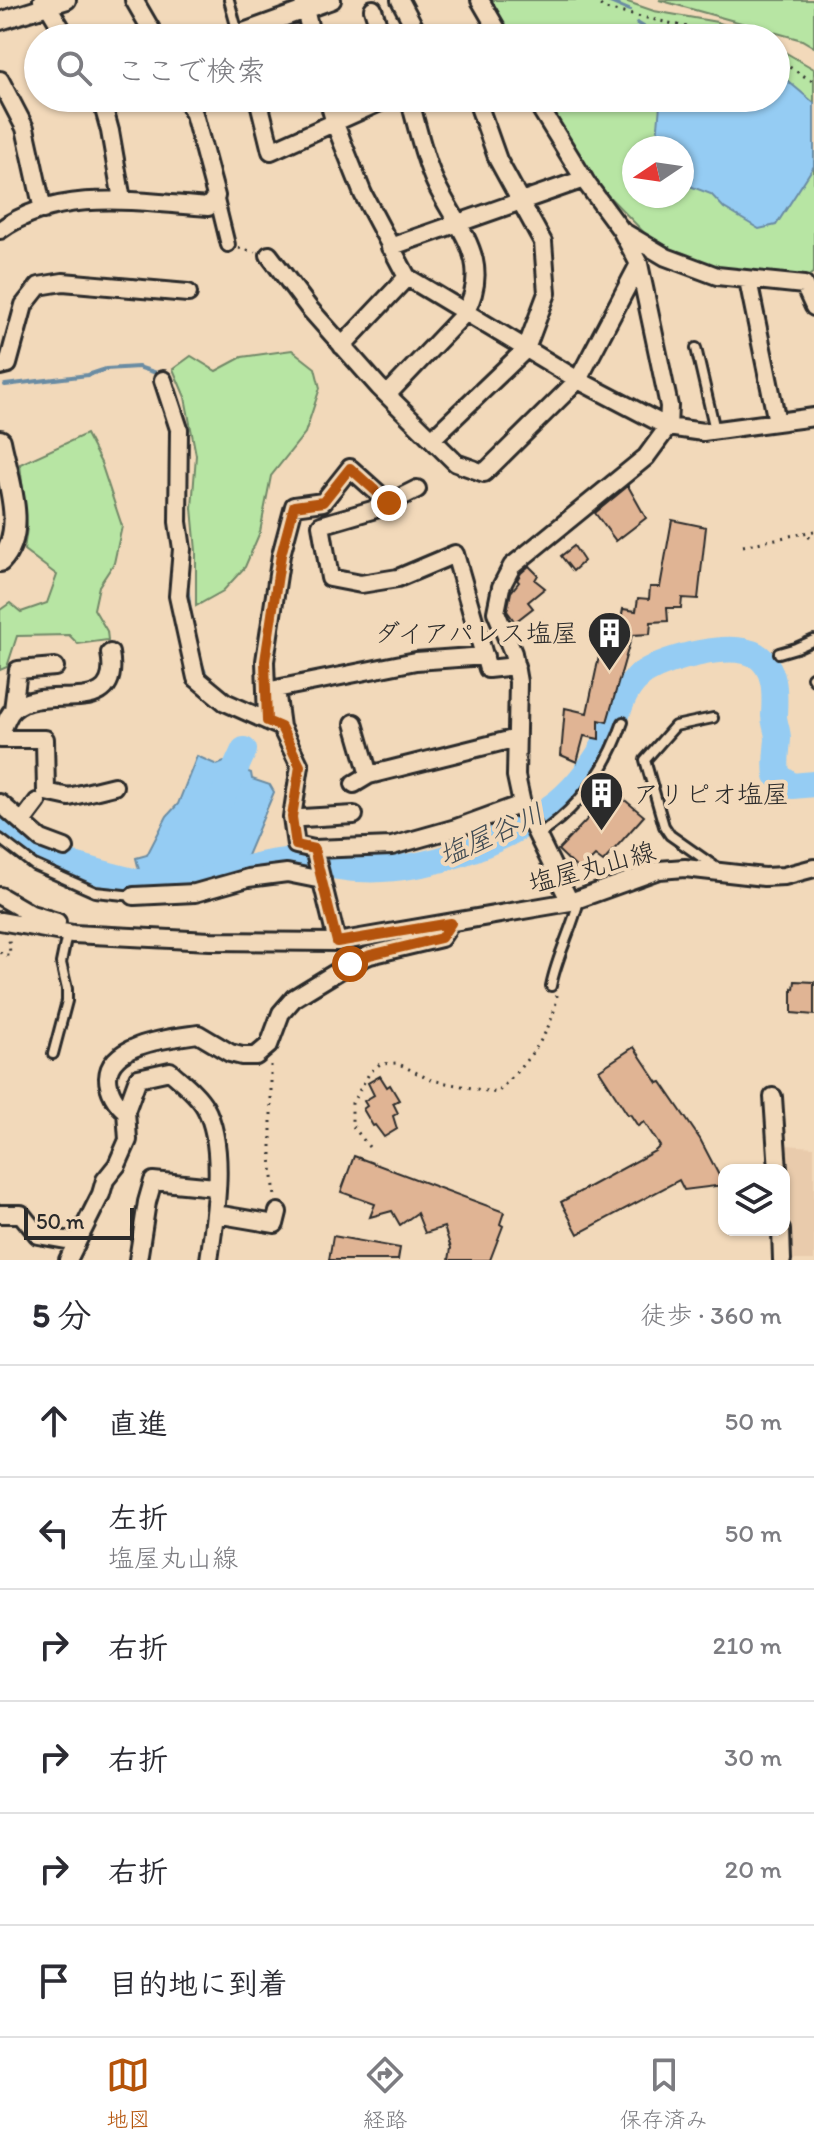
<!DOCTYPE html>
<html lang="ja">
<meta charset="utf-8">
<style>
:root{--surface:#fff;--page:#f7f7f7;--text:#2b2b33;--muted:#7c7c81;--line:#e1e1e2;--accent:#b45309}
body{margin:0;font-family:Itim,"Klee One",sans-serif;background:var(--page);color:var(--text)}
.controls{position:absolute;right:24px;bottom:24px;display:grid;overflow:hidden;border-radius:16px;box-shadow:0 2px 6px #0004}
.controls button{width:72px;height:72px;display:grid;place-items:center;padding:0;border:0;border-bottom:2px solid var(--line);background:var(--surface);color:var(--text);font:40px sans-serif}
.compass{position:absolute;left:622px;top:136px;width:72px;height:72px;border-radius:50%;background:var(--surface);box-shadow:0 2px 6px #0004;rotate:257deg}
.scale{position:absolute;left:24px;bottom:20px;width:110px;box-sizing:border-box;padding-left:8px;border:4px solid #2b2b2b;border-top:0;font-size:22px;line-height:28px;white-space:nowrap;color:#2b2b2b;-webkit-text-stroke:6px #f2d9ba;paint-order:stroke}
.stop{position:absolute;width:24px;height:24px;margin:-18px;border:6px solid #b45309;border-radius:50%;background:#fff}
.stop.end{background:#b45309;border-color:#fff;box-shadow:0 2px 8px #0008}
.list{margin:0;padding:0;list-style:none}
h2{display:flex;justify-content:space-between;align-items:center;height:104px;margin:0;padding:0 32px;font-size:34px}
h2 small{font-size:26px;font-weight:400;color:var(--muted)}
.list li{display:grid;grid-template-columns:52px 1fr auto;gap:24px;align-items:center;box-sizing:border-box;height:112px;padding:0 32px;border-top:2px solid var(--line)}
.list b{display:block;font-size:30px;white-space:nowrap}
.list p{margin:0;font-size:26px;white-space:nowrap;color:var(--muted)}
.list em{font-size:26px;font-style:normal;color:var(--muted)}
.icon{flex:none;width:44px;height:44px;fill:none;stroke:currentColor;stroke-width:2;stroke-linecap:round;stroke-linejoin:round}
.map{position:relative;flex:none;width:814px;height:1260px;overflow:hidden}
.search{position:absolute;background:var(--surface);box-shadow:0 2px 6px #0004;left:24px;right:24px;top:24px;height:88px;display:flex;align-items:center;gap:20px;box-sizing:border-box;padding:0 28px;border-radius:44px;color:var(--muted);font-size:30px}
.sheet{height:776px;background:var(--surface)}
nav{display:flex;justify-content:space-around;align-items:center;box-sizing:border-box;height:112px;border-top:2px solid var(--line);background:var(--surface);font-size:22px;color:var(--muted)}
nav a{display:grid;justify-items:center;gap:4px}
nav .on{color:var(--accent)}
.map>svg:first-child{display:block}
.built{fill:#e9cbac}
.green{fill:#b7e5a3;stroke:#718867;stroke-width:2;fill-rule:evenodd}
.water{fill:#95ccf3;stroke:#6b8ca3;stroke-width:2}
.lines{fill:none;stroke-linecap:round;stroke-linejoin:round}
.stream{stroke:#6b8ca3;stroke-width:4}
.river{stroke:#95ccf3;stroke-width:26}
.building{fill:#e0b494;stroke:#2b2b2b;stroke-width:2}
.service-casing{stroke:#2b2b2b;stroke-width:14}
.pedestrian-casing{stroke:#2b2b2b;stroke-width:18}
.minor-casing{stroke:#2b2b2b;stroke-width:22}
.tertiary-casing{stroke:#2b2b2b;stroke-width:26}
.path{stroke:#2b2b2b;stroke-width:3;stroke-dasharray:2 6;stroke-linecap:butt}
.service{stroke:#f2d9ba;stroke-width:8}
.pedestrian{stroke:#f2d9ba;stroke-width:12}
.minor{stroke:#f2d9ba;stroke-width:16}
.tertiary{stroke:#f2d9ba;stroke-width:20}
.route{stroke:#b45309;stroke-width:10}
.labels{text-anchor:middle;stroke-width:8;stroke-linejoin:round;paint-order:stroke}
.poi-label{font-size:26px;fill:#2b2b2b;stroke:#f2d9ba;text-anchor:end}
.street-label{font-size:26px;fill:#2b2b2b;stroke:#f2d9ba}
.water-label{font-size:28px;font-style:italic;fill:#404b53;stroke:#f2d9ba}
</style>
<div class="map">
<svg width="814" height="1260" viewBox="0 0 814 1260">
<rect width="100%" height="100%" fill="#f2d9ba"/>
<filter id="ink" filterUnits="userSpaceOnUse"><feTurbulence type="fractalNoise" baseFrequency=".0125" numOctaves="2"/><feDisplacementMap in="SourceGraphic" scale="16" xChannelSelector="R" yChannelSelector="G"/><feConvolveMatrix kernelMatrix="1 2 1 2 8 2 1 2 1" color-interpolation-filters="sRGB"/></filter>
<g filter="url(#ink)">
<path class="built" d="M 785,1145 L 814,1147 L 814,1260 L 793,1260 Z"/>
<path class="green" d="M 488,0 L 622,0 L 654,11 L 717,22 L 759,38 L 510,38 Z
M 659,0 L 814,0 L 814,47 L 802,40 Z
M 776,47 L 814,69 L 814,272 L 806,278 L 744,275 L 691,262 L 658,247 L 592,179 L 545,98 L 776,98 ZM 634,148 L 682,148 L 682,196 L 634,196 Z
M 292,350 L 315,368 L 320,388 L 305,433 L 271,476 L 260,532 L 245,567 L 223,591 L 196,606 L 196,551 L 192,508 L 196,455 L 185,397 L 173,369 L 191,356 L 216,371 L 242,357 Z
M 86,434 L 101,463 L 122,526 L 114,563 L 99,586 L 94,609 L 107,631 L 108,640 L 78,644 L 69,635 L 17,636 L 7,667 L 0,670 L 0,610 L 10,603 L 21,612 L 47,603 L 57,575 L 24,550 L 27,528 L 20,464 Z"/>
<path class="water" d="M 776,71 L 814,103 L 814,166 L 776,225 L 759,229 L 724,208 L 711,194 L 682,183 L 684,149 L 657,138 L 660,105 L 665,98 L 776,98 Z
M 197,756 L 217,765 L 224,762 L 251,773 L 252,779 L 270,785 L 274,792 L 246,858 L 177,877 L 140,874 L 136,858 L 147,855 L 167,816 L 178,804 Z"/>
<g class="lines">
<path class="stream" d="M 605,0 L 629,10
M 637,23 L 661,38
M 5,385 L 88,375 L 106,369 L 138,367 L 163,375
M 186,441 L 186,473
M 187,585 L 191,620
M 200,660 L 207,678"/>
<path class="river" d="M 222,798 L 244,750
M 0,825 C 14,835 30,846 45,855 C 59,862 139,884 156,885 C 165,886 177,886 186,884 C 220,878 251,864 286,861 C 309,859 334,868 358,869 C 424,873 496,846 550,808 C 572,793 592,767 605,744 C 619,719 619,689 645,672 C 669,658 730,641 756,655 C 777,668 775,695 774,715 C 774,723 778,731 778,739 C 777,752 775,762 777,775 L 792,786 L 814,784"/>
</g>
<path class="building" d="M 628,486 L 646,518 L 616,541 L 595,513 Z
M 672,520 L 706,527 L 698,599 L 682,598 L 681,608 L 667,608 L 668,621 L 651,622 L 650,634 L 632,635 L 607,722 L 599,720 L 599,739 L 584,736 L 577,762 L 561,755 L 565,708 L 587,713 L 605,628 L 619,630 L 623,609 L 636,611 L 638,598 L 649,599 L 650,587 L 660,587 Z
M 574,546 L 584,561 L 573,571 L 561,556 Z
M 529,566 L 538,575 L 535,580 L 545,588 L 528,602 L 533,608 L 515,622 L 507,611 L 511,592 L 519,582 L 517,580 L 521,573 Z
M 614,791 L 644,816 L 603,862 L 595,856 L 580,871 L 558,850 Z
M 795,981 L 814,982 L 814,1015 L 792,1013 L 792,988 L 794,989 Z
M 634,1047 L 658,1083 L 661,1082 L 700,1139 L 724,1185 L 684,1190 L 679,1180 L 578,1234 L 561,1202 L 655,1151 L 660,1146 L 644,1122 L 638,1126 L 630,1114 L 628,1115 L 599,1070 Z
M 380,1076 L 387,1087 L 390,1085 L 399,1100 L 393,1103 L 398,1113 L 393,1116 L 397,1129 L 384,1137 L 375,1125 L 373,1126 L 363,1109 L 367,1106 L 364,1101 L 374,1095 L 368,1083 Z
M 354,1156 L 504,1212 L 500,1224 L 503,1226 L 490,1260 L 449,1260 L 451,1248 L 444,1227 L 425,1233 L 417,1213 L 400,1225 L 392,1211 L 370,1217 L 375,1204 L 341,1192 Z
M 333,1236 L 400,1248 L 398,1260 L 329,1260 Z"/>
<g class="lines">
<defs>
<path id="service" d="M 229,0 L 238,33
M 696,348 L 715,430
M 779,653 L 796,648 L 814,640
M 812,677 L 814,680
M 713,718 L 675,726 L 645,760 L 664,826 L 670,835 L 717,868
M 537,836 C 578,809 607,769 623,722
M 0,839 L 34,865 L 95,892 L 134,896
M 551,986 C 557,955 572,930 579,900
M 53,1054 L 67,1001 L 67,989 L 61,963 L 67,934"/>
<path id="pedestrian" d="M 216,196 L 228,245"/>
<path id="minor" d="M 134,0 L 156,38
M 400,0 L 420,38
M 480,0 L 502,38
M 303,1 L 312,38
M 48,6 L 67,38
M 373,9 L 382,38
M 0,21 L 67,0
M 227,38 L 332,0
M 0,80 L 25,128 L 43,210
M 101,98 L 110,131 L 122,200
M 258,98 L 271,151 L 389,98
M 328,98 L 335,124 L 363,194 L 407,277 L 578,380 L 668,427 L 703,432 L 814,417
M 534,98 L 587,184 L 621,230 L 639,264 L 669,406 L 668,427 L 646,457 L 512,566 L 501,587 L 496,612 L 513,653 L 518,682 L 516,776 L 522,804 L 570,902
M 0,230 C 60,187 138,202 208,207 L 216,196 L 194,114 L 186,98
M 622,231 L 666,257 L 717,276 L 804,285 L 814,307
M 390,247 L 584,179
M 269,255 L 309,308 L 379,387 L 456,463 L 484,473 L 578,380 L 639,264
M 748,280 L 777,422
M 342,346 L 407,277
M 0,366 L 8,364 L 24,305 L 39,286 L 63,282 L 188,293
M 163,380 L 179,429 L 178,522 L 182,549 L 178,596 L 196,678 L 225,702 L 281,727
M 387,395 L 465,313 C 494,260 457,229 435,182 C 423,156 417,125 409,98
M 432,439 L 526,349 L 547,293 L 543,242 L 498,160 L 476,98
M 417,489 L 379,508 L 321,525 L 330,578 L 361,584 L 398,578 L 455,554 L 488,669 L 516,666
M 13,710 L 18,670 L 55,667
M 267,721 L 265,661 L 281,555 L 294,506 L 323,502 L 350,468 L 389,503
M 354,723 L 369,775 L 517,738
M 0,737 C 3,729 7,715 14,709 C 44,682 123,723 110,653
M 0,739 L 45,739 L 46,792 L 69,797 L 114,786
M 354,784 L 369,775
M 0,803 L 41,839 L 65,848
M 302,818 L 354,815
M 22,822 L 37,802
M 314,849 L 392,846 L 456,828 L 522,804
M 0,896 L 31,914 L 57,922
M 134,896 L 195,893 L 248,878 L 287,873 L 322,880
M 0,921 L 73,934 L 210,941 L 337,942 L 570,902 L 659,870 L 685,868 L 764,877 L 784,876 L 814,868
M 337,942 L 314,849 L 296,845 L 292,817 L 300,766 L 281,727 L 276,689 L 416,661 L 485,656
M 773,1097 L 778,1170
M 126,1111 C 116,1104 108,1090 108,1078 C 109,1043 172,1038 198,1034 L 230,1053 L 242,1056 L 256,1056 L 269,1045 L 281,1013 L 294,998 L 350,964 L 370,955 L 441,938 L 451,923
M 0,1214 L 21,1214 L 38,1235 L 77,1242
M 216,1214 L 275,1224 L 278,1212
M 781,1230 L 782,1260
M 68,1260 L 101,1194 L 105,1180 L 117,1165 L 128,1140 L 126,1111 L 138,1078 L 170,1071 C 182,1082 197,1093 205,1107 C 227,1146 215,1217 209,1260
M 138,1260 L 147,1202 L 153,1181 L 215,1187"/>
<path id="tertiary" d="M 44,0 L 48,6
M 0,441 C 7,477 29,531 0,561"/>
</defs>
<use href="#service" class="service-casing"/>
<use href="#pedestrian" class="pedestrian-casing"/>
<use href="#minor" class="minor-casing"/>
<use href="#tertiary" class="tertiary-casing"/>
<path class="path" d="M 594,0 L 605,9 L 738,38
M 776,59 L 814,82
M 239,248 L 255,252
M 814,531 L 804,533 L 814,541
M 743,546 L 804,533
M 0,952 L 2,955 L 10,955 L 9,939
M 271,1065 L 271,1157 L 275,1197
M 369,1147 L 352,1125 L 352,1103 L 370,1072 L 380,1064 L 397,1063 L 431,1080 L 497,1093 C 524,1064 553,1035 557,995"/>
<use href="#service" class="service"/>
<use href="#pedestrian" class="pedestrian"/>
<use href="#minor" class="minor"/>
<use href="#tertiary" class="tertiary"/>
</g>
</g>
<g class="lines" filter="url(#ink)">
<path class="route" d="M 350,964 L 370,955 L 441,938 L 451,923 L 337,942 L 314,849 L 296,845 L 292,817 L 300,766 L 281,727 L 267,721 L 265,661 L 281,555 L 294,506 L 323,502 L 350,468 L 389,503"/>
</g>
<defs>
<symbol id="building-pin" viewBox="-11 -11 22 30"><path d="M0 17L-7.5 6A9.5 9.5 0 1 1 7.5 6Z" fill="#2b2b2b" stroke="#f2d9ba"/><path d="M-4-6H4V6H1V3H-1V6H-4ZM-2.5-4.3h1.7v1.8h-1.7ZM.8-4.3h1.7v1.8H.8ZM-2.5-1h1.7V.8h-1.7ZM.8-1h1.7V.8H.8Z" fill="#fff"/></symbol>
</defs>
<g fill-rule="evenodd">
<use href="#building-pin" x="584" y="608" width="51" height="69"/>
<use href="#building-pin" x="576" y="768" width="51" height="69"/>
</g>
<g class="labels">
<g class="poi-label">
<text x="578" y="642">ダイアパレス塩屋</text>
<text x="633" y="803" text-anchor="start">アリピオ塩屋</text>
</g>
<g class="street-label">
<text transform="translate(592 867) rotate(-15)" y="9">塩屋丸山線</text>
</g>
<g class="water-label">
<text transform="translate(491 834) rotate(-24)" y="10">塩屋谷川</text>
</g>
</g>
</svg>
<div class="controls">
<button><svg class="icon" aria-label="layers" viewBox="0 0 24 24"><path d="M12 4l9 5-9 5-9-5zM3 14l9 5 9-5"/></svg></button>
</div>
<svg class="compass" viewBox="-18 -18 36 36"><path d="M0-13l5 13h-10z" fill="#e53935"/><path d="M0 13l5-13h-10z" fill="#7c7c81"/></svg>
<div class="scale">50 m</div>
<div class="stop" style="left:350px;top:964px"></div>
<div class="stop end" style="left:389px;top:503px"></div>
<div class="search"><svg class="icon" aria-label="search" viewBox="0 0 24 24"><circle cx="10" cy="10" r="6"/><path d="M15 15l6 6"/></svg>ここで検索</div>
</div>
<section class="sheet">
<h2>5 分<small>徒歩 · 360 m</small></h2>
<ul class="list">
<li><svg class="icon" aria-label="ahead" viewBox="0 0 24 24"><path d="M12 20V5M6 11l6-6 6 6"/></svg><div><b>直進</b></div><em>50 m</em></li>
<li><svg class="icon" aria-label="left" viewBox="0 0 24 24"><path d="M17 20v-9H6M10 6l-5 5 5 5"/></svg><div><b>左折</b><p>塩屋丸山線</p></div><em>50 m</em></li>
<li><svg class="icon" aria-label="right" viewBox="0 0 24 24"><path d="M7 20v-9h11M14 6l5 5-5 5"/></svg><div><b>右折</b></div><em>210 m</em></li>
<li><svg class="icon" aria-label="right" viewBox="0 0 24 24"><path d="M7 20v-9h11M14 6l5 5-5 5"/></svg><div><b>右折</b></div><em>30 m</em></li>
<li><svg class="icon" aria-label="right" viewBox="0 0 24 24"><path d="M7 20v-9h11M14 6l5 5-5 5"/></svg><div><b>右折</b></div><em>20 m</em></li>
<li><svg class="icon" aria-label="arrive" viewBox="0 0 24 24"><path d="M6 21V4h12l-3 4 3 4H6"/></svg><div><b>目的地に到着</b></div></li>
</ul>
</section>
<nav>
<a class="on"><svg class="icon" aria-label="map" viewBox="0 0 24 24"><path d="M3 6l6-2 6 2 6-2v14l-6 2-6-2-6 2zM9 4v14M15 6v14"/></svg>地図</a>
<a><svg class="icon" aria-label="directions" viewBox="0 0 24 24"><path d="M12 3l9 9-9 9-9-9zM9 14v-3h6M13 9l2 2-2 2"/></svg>経路</a>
<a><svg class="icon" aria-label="saved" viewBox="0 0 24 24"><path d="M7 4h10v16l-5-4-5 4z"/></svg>保存済み</a>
</nav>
